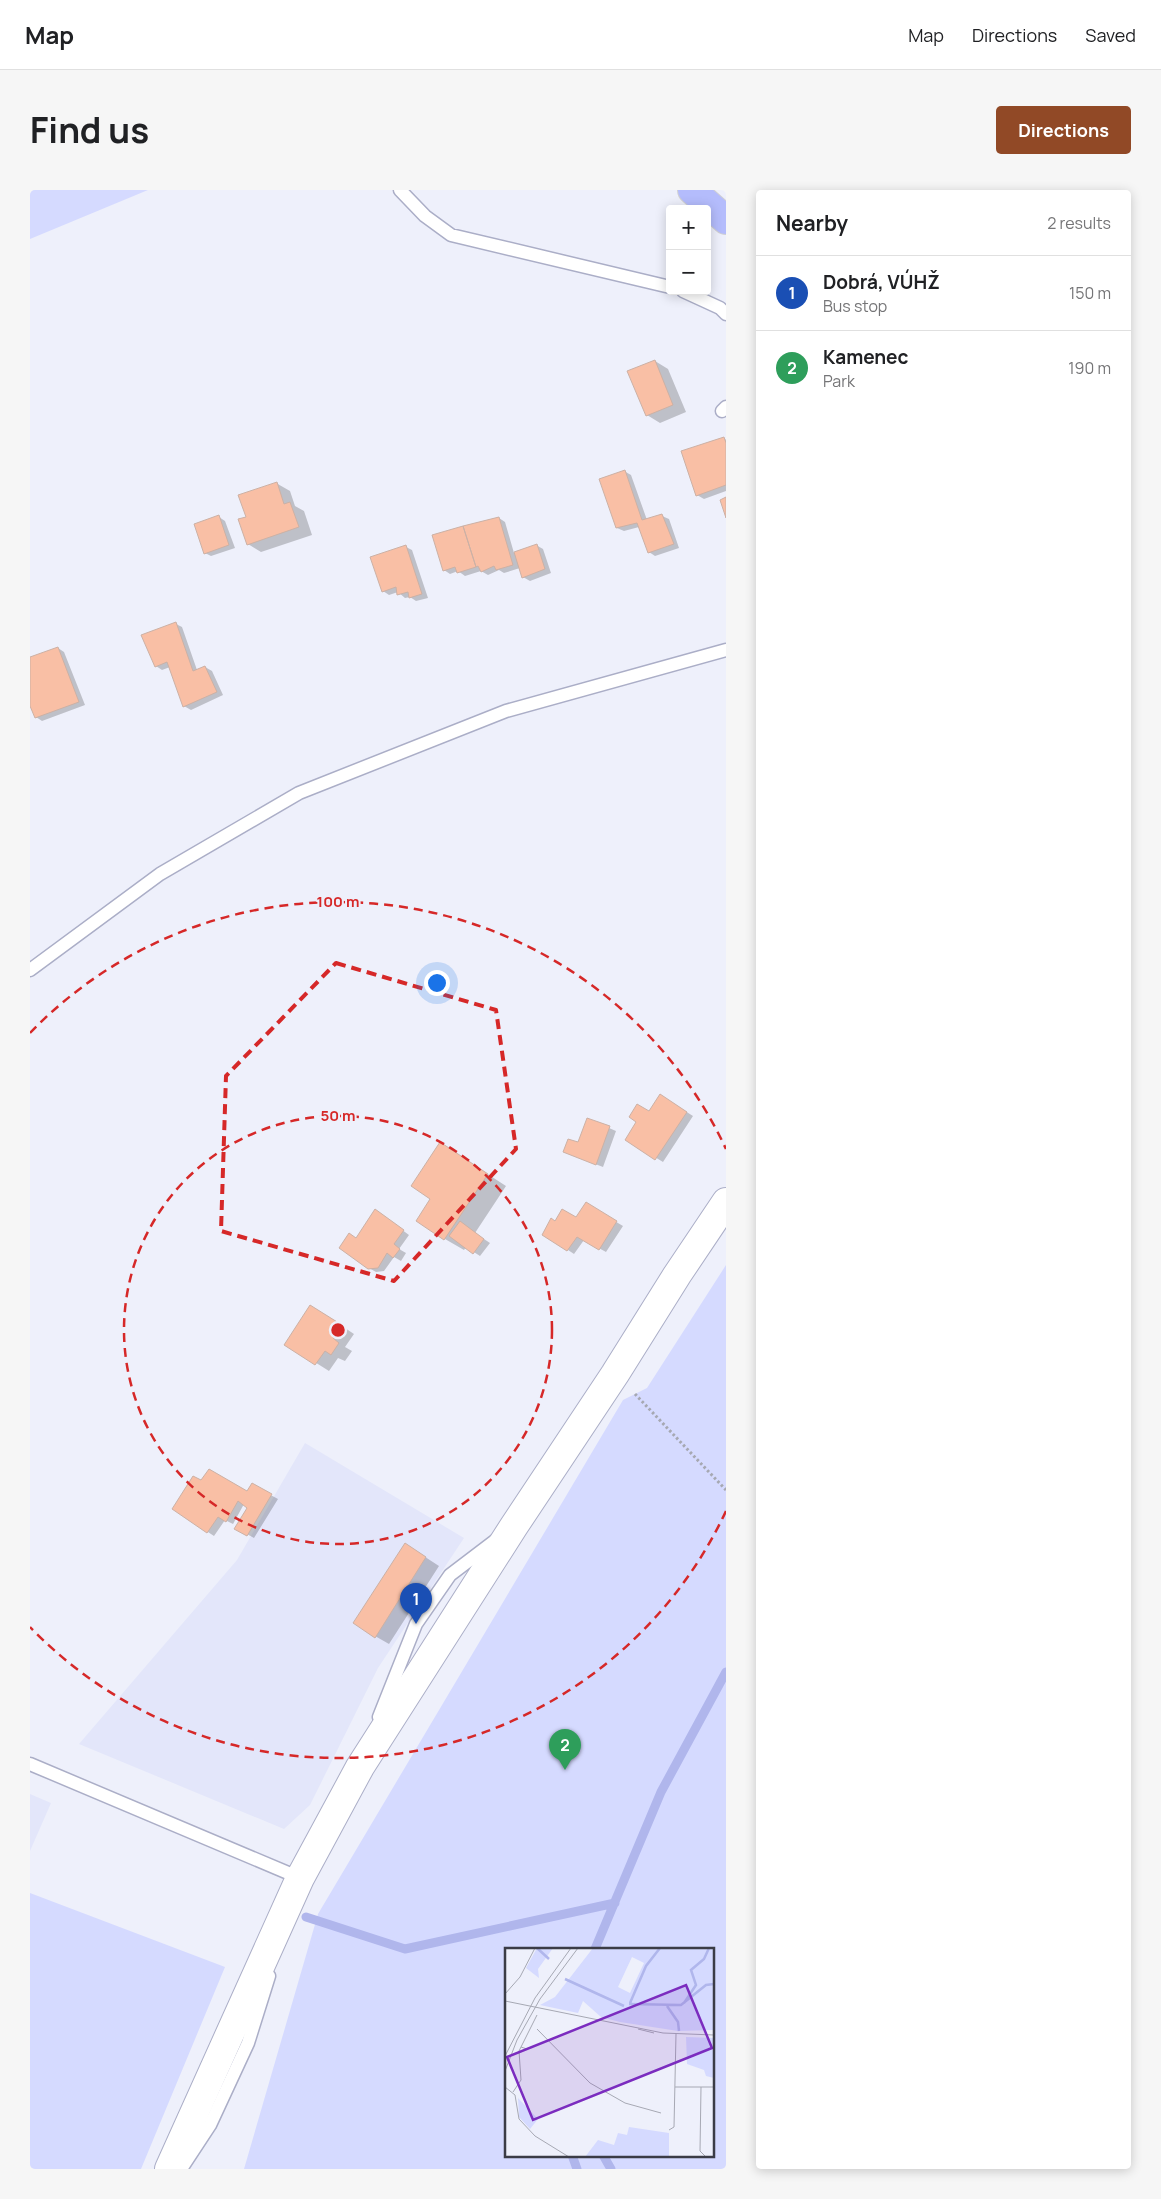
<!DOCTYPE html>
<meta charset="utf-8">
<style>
:root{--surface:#fff;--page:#f6f6f6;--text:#202124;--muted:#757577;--line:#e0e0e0;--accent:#914926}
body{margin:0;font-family:Manrope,sans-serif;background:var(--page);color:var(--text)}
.controls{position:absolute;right:15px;top:15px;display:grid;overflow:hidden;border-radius:5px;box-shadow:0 2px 12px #0003}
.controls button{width:45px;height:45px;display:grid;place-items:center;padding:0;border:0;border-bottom:1px solid var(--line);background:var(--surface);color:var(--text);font:25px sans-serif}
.you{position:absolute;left:406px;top:792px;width:18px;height:18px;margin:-12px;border:4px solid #fff;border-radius:50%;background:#1a73e8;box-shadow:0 0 0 8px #1a73e833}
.badge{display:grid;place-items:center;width:32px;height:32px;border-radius:50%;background:var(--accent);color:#fff;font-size:16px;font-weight:700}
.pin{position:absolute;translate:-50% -41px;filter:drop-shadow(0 1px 2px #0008)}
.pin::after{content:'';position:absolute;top:26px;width:18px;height:15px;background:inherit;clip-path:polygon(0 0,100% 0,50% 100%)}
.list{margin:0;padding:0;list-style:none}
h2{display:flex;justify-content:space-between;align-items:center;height:65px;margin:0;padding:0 20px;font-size:21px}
h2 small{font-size:16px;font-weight:400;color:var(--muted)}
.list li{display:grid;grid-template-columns:32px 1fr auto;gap:15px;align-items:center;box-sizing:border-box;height:75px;padding:0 20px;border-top:1px solid var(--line)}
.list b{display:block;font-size:19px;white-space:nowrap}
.list p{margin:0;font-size:16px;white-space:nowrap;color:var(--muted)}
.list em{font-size:16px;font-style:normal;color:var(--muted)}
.map{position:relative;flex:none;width:696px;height:1979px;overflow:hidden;border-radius:5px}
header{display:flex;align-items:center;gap:30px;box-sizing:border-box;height:70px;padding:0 25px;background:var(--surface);border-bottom:1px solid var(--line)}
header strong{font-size:24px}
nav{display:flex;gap:28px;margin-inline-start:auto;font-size:18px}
.intro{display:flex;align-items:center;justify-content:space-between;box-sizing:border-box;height:120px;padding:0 30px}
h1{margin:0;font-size:35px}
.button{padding:12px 22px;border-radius:5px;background:var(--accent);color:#fff;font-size:18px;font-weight:700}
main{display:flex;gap:30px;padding:0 30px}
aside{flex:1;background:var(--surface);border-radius:5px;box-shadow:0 2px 12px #0003}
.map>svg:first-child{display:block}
.built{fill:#e3e6fa}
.green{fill:#d5daff;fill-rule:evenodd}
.shadow{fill:#0003}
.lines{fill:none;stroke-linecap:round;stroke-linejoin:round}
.stream{stroke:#b0b6ec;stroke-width:9}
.building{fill:#f9bfa5;stroke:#ccb1a5}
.service-casing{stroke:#abaec7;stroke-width:15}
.secondary-casing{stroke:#abaec7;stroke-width:30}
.motorway-casing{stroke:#d0d0d3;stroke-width:30}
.path{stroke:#a6a8b2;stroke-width:3;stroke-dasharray:2.5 2.5;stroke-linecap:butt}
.service{stroke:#fff;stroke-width:12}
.secondary{stroke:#fff;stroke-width:28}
.motorway{stroke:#b4bcfc;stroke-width:28}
.marked{fill:none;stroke:#d62828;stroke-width:4;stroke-dasharray:10 6;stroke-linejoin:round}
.ring{fill:none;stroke:#d62828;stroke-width:2.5;stroke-dasharray:9 6}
.inset-river{fill:none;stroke:#b0b6ec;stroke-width:2.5}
.inset-road{fill:none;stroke:#a6a8b3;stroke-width:1}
.view{fill:#7b2cbf;fill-opacity:0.15;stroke:#7b2cbf;stroke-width:2.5}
.inset-edge{fill:none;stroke:#3b3c46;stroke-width:2.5}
.centre{fill:#d62828;stroke:#eef0fb;stroke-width:2.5}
.ring-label{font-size:15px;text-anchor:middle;font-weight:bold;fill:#d62828;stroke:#eef0fb;stroke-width:4;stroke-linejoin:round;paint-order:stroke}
</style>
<header>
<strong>Map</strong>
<nav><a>Map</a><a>Directions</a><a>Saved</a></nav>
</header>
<div class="intro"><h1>Find us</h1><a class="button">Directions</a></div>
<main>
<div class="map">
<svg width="696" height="1979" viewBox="0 0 696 1979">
<rect width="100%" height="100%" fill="#eef0fb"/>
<path class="built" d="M 275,1253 L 434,1348 L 348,1478 L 280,1615 L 254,1639 L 49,1554 L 207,1370 Z
M 0,1604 L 21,1613 L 0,1661 Z"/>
<path class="green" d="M 0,0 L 118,0 L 0,49 Z
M 696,1075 L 696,1979 L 214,1979 L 288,1724 L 593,1210 L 617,1198 ZM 476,1759 L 682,1759 L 682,1965 L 476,1965 Z
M 0,1703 L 195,1777 L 111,1979 L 0,1979 Z"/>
<path class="shadow" d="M 625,171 L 638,179 L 656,222 L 630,233 L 617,225 Z
M 694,248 L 696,250 L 696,301 L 674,309 L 667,305 Z
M 594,281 L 601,285 L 617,330 L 632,326 L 639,329 L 649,358 L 625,366 L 619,362 L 609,337 L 594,341 L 587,338 Z
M 246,293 L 260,301 L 265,316 L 274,321 L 282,345 L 231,362 L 218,354 Z
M 189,327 L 195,331 L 205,358 L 181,366 L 175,363 Z
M 469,328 L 475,332 L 484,363 L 506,355 L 513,359 L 521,383 L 500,391 L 493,387 L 490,378 L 474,383 L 469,380 L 458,385 L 451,381 L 435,386 L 428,381 L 420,384 L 414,380 Z
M 376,357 L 382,360 L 398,408 L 386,411 L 380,407 L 375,408 L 368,402 L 359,405 L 353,401 Z
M 146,434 L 152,437 L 167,480 L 175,477 L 182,481 L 193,505 L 161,520 L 154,516 L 140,477 L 132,480 L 126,476 L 112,446 Z
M 28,458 L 34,462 L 55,515 L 12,531 L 6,527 L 0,512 L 0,469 Z
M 636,909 L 663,926 L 633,972 L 597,950 L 619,922 Z
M 579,938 L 586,941 L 573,977 L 534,962 Z
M 411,954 L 476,996 L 445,1043 L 460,1053 L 450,1066 L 436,1057 L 434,1060 L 415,1049 L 388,1030 L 402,1009 Z
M 556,1014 L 593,1036 L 576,1062 L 554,1050 L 544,1064 L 514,1044 L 525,1033 L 546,1029 Z
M 352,1025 L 379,1045 L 369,1059 L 376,1063 L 371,1071 L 364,1067 L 354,1081 L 346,1082 L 339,1078 L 327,1049 Z
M 294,1124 L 324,1144 L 315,1157 L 322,1161 L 315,1171 L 308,1168 L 299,1181 L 256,1154 Z
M 172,1291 L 217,1302 L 222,1295 L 248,1309 L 224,1348 L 206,1338 L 219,1317 L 214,1314 L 203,1334 L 195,1330 L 184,1346 L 143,1319 Z
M 389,1363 L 409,1376 L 359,1454 L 345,1446 Z"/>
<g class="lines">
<path class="stream" d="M 276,1727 L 375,1759 L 585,1713
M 565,1759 L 631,1602 L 696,1482
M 542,1965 L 547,1979
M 573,1965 L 581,1979"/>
</g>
<path class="building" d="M 625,170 L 643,215 L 616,226 L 597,181 Z
M 694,247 L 696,253 L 696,295 L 666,306 L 651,261 Z
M 595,280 L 612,330 L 632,324 L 644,354 L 618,363 L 607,333 L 586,338 L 569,289 Z
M 247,292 L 254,314 L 260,312 L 269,337 L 217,355 L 208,329 L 216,327 L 208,305 Z
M 696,307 L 696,328 L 690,310 Z
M 189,325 L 199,355 L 174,364 L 164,334 Z
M 469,327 L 483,375 L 466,380 L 464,376 L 451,382 L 448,376 L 446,377 L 433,336 Z
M 433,336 L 446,377 L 427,383 L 425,377 L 413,381 L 402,345 Z
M 507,354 L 515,379 L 492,388 L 484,362 Z
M 376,355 L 392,404 L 379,408 L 378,402 L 367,405 L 366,397 L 352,402 L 340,367 Z
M 146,432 L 163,481 L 175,476 L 187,502 L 153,517 L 137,472 L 125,477 L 111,445 Z
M 28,457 L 49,512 L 5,528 L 0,516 L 0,467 Z
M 630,904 L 657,922 L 625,970 L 595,950 L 606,932 L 599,927 L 607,914 L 619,921 Z
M 557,928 L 580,936 L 566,975 L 533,962 L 538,949 L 548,952 Z
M 410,952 L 458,984 L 414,1050 L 386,1031 L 400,1009 L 381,996 Z
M 556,1012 L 587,1031 L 569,1060 L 547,1047 L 537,1061 L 512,1045 L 521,1028 L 525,1031 L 532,1019 L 546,1027 Z
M 345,1019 L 374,1040 L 364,1054 L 370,1059 L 363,1068 L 357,1063 L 348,1078 L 338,1079 L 309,1058 L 319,1043 L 326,1048 Z
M 430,1031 L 454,1049 L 443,1064 L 419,1046 Z
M 280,1115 L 312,1135 L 303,1148 L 309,1153 L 301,1165 L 295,1161 L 285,1175 L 254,1155 Z
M 179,1279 L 217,1301 L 222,1293 L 242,1304 L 217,1346 L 204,1339 L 217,1318 L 208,1311 L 196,1332 L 188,1327 L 177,1343 L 142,1319 L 163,1286 L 171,1290 Z
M 375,1353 L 396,1367 L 345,1448 L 323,1433 Z"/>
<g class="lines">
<defs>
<path id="service" d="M 370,0 L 395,26 L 421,45 L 640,97
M 653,101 L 690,118 L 696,124
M 692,221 L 696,217
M 0,780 L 130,684 L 269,603 L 476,521 L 696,460
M 349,1527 L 386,1434 L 420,1385 L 466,1350
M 0,1574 L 270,1688 L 269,1690
M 153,1976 L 180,1935 L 218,1853 L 239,1786"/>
<path id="secondary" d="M 139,1979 L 270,1688 L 330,1577 L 484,1336 L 585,1184 L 647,1085 L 696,1012"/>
<path id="motorway" d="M 662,0 L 696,30"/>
</defs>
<use href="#service" class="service-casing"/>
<use href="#secondary" class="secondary-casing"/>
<use href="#motorway" class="motorway-casing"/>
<path class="path" d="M 605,1204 L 696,1300"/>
<use href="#service" class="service"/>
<use href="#secondary" class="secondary"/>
<use href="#motorway" class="motorway"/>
</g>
<path class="marked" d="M 306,773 L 466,820 L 486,959 L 364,1091 L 191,1041 L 196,886 Z"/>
<g class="ring">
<circle cx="308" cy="1140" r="214"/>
<path d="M696 1321A428 428 0 0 1 0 1437M0 843A428 428 0 0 1 696 959"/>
</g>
<g transform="translate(475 1758)">
<rect width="209" height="209" fill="#eef0fb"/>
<path d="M 32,0 L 48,0 L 33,21 L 34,30 L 21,20 ZM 88,0 L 209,0 L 209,82 L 173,83 L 115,74 L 96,69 L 78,53 L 73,65 L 35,57 L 50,49 ZM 127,9 L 139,15 L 125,45 L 113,39 ZM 181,89 L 209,90 L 209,130 L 201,128 L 199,122 L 182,116 ZM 13,150 L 33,171 L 25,181 L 14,169 ZM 124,179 L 164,185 L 164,209 L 80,209 L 93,192 L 109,197 L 113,185 L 122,187 Z" fill="#d5daff" fill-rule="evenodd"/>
<path class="inset-river" d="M 32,0 L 44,11M 60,31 L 119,58M 125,55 L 141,18 L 155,0M 179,55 L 191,37 L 186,22 L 199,11 L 204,0M 124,56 L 176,57 L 201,37 L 209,36M 162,58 L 173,74 L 174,83"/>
<path class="inset-road" d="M 0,46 L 15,29 L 30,0M 0,53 L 158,85 L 209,87M 32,81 L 85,135 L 120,155 L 156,165M 133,81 L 149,85M 16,99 L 32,67M 0,108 L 30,50 L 66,0M 0,123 L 12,92 L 35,51 L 73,0M 0,139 L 10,147 L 14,171 L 30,188 L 64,209M 170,139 L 209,139M 196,139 L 195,203 L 201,209M 8,144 L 16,132 L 14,103 L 16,99 L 22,101M 164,182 L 169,179 L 171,86"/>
<path class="view" d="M 181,37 L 207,100 L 28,172 L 2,109 Z"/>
<rect width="209" height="209" class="inset-edge"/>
</g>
<circle cx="308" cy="1140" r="8" class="centre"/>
<g class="ring-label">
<text x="308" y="717">100 m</text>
<text x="308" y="931">50 m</text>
</g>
</svg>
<div class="controls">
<button>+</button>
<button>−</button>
</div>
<div class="you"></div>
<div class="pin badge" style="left:386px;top:1434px;background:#1a4fb4">1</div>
<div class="pin badge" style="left:535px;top:1580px;background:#2e9e5b">2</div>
</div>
<aside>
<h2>Nearby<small>2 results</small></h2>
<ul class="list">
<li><span class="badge" style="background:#1a4fb4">1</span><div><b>Dobrá, VÚHŽ</b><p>Bus stop</p></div><em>150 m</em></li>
<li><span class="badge" style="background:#2e9e5b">2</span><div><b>Kamenec</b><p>Park</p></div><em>190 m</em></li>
</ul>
</aside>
</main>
